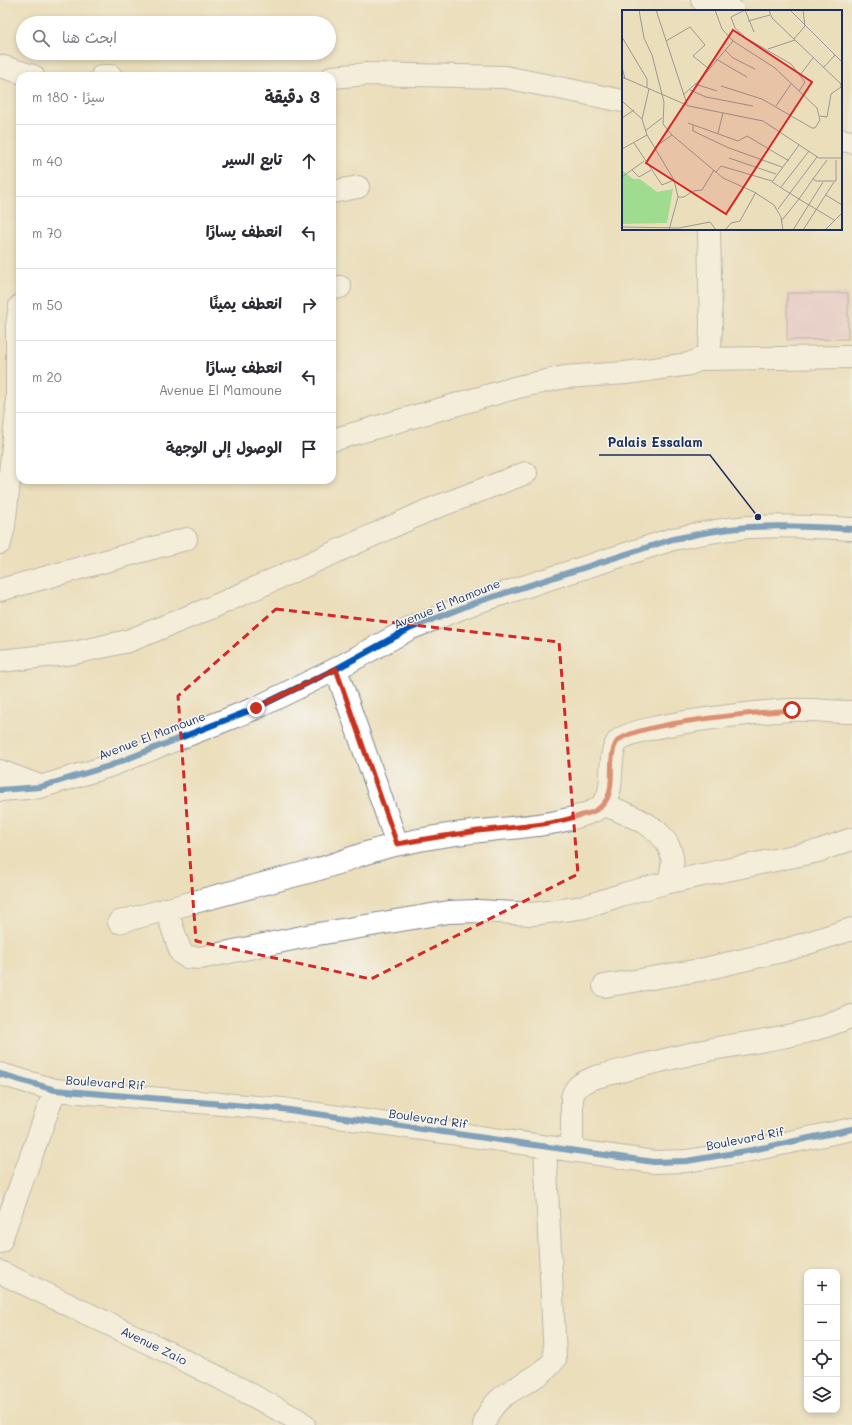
<!DOCTYPE html>
<html lang="ar">
<meta charset="utf-8">
<style>
:root{--surface:#fff;--page:#f7f7f7;--text:#2b2b33;--muted:#7c7c81;--line:#e1e1e2}
body{margin:0;font-family:Mali,"Playpen Sans Arabic",sans-serif;background:var(--page);color:var(--text);direction:rtl}
.controls{position:absolute;right:12px;bottom:12px;display:grid;overflow:hidden;border-radius:8px;box-shadow:0 2px 6px #0003}
.controls button{width:36px;height:36px;display:grid;place-items:center;padding:0;border:0;border-bottom:1px solid var(--line);background:var(--surface);color:var(--text);font:20px sans-serif}
.stop{position:absolute;width:12px;height:12px;margin:-9px;border:3px solid #c8321e;border-radius:50%;background:#fff}
.stop.end{background:#c8321e;border-color:#fff;box-shadow:0 1px 4px #0008}
.list{margin:0;padding:0;list-style:none}
h2{display:flex;justify-content:space-between;align-items:center;height:52px;margin:0;padding:0 16px;font-size:17px}
h2 small{font-size:13px;font-weight:400;color:var(--muted)}
.list li{display:grid;grid-template-columns:26px 1fr auto;gap:12px;align-items:center;box-sizing:border-box;height:72px;padding:0 16px;border-top:1px solid var(--line)}
.list b{display:block;font-size:15px;white-space:nowrap}
.list p{margin:0;font-size:13px;white-space:nowrap;color:var(--muted)}
.list em{font-size:13px;font-style:normal;color:var(--muted)}
.icon{flex:none;width:22px;height:22px;fill:none;stroke:currentColor;stroke-width:2;stroke-linecap:round;stroke-linejoin:round}
.map{position:relative;flex:none;width:852px;height:1425px;overflow:hidden;direction:ltr}
.search{position:absolute;background:var(--surface);box-shadow:0 2px 6px #0003;left:16px;top:16px;width:320px;height:44px;display:flex;align-items:center;gap:10px;box-sizing:border-box;padding:0 14px;border-radius:22px;color:var(--muted);font-size:15px}
.panel{position:absolute;background:var(--surface);box-shadow:0 2px 6px #0003;left:16px;top:72px;width:320px;height:412px;border-radius:12px;direction:rtl}
.map>svg:first-child{display:block}
.building{fill:#e2b4d3}
.lines{fill:none;stroke-linecap:round;stroke-linejoin:round}
.minor-casing{stroke:#83868c;stroke-width:24}
.minor{stroke:#fff;stroke-width:22}
.cycleway-casing{stroke:#f6f6f2;stroke-width:8}
.cycleway{stroke:#0057b8;stroke-width:6}
.route{stroke:#c8321e;stroke-width:5}
.marked{fill:none;stroke:#d62828;stroke-width:3;stroke-dasharray:8 5;stroke-linejoin:round}
.labels{text-anchor:middle;stroke-width:3;stroke-linejoin:round;paint-order:stroke}
.street-label{font-size:12px;fill:#1b2f5e;stroke:#f6f6f2}
.inset-road{fill:none;stroke:#989896;stroke-width:1}
.view{fill:#d62828;fill-opacity:0.15;stroke:#d62828;stroke-width:2}
.inset-edge{fill:none;stroke:#1b2f5e;stroke-width:2}
.leader{fill:none;stroke:#1b2f5e;stroke-width:1.5}
.callout-dot{fill:#1b2f5e;stroke:#f6f6f2;stroke-width:1.5}
.callout-label{font-size:13px;text-anchor:middle;font-weight:bold;fill:#1b2f5e;stroke:#f6f6f2;stroke-width:3;stroke-linejoin:round;paint-order:stroke}
</style>
<div class="map">
<svg width="852" height="1425" viewBox="0 0 852 1425">
<rect width="100%" height="100%" fill="#f6f6f2"/>
<filter id="ink" filterUnits="userSpaceOnUse"><feTurbulence type="fractalNoise" baseFrequency=".025" numOctaves="2"/><feDisplacementMap in="SourceGraphic" scale="8" xChannelSelector="R" yChannelSelector="G"/><feConvolveMatrix kernelMatrix="1 2 1 2 8 2 1 2 1" color-interpolation-filters="sRGB"/></filter>
<filter id="wash" filterUnits="userSpaceOnUse"><feTurbulence type="fractalNoise" baseFrequency=".012" numOctaves="4" result="noise"/><feDisplacementMap in="SourceGraphic" scale="16" xChannelSelector="R" yChannelSelector="G"/><feGaussianBlur stdDeviation="0.9" result="paint"/><feColorMatrix in="noise" values="0 0 0 0 0 0 0 0 0 0 0 0 0 0 0 0 0 1.4 0 .05"/><feComposite in="paint" operator="in"/></filter>
<g filter="url(#wash)">
<rect width="100%" height="100%" fill="#ebdebb"/>
<g id="blocks">
<path class="building" d="M 787,293 L 848,293 L 848,339 L 787,340 Z"/>
</g>
</g>
<g filter="url(#ink)">
<use href="#blocks" fill-opacity="0" stroke="#83868c" stroke-width="1"/>
<g class="lines">
<defs>
<path id="minor" d="M 702,0 L 734,11
M 0,66 L 33,76
M 102,76 L 111,76
M 332,77 L 367,74 L 505,77 L 623,101
M 841,140 L 852,142
M 332,192 L 358,187
M 332,288 L 340,287
M 701,359 L 852,357
M 332,440 L 518,387 L 565,377 L 626,373 L 689,364 L 701,359 L 707,353 L 710,344 L 711,328 L 709,229
M 0,543 L 4,526 L 17,411 L 17,326 L 20,306
M 0,590 L 186,539
M 0,661 L 74,653 L 128,641 L 213,607 L 429,510 L 526,473
M 336,669 L 397,844
M 0,771 L 37,785
M 0,790 L 40,787 L 109,766 L 256,708 L 336,669 L 409,629 L 474,603 L 673,539 C 699,534 725,528 751,527 C 785,525 819,527 852,529
M 603,804 C 628,815 667,826 672,857 C 674,864 670,874 669,882
M 166,909 L 181,953 L 187,957 L 200,958 L 312,935 L 449,912 L 478,911 L 532,914 L 556,911 L 584,907 L 624,894 L 669,882 L 818,851 L 852,839
M 119,922 C 186,904 253,887 319,869 C 346,861 372,849 400,844 C 426,838 453,834 480,831 C 517,827 556,826 591,812 C 623,800 603,760 618,741 C 630,725 766,711 791,710 C 812,709 832,712 852,712
M 604,986 L 700,970 L 786,950 L 852,929
M 0,1074 L 55,1090 L 282,1109 L 654,1162 L 687,1161 L 752,1150 L 852,1129
M 572,1150 L 572,1098 C 575,1085 584,1082 596,1077 C 637,1067 677,1056 718,1048 C 763,1040 810,1035 852,1016
M 0,1242 L 55,1090
M 0,1272 L 153,1345 L 222,1379 L 298,1420 L 304,1425
M 484,1425 C 486,1420 487,1415 490,1411 C 504,1387 539,1382 555,1359 L 545,1147"/>
</defs>
<use href="#minor" class="minor-casing"/>
<use href="#minor" class="minor"/>
<defs>
<path id="cycleway" d="M 0,790 L 40,787 L 109,766 L 256,708 L 336,669 L 409,629 L 474,603 L 673,539 C 699,534 725,528 751,527 C 785,525 819,527 852,529
M 0,1074 L 55,1090 L 282,1109 L 654,1162 L 687,1161 L 752,1150 L 852,1129"/>
</defs>
<use href="#cycleway" class="cycleway-casing"/>
<use href="#cycleway" class="cycleway"/>
</g>
</g>
<g class="lines" filter="url(#ink)">
<path class="route" d="M 256,708 L 336,669 L 397,844 C 424,839 451,835 478,831 C 513,827 549,826 582,815 C 587,814 592,813 596,810 C 621,796 605,763 616,743 C 628,723 765,712 792,710"/>
</g>
<path d="M0 0H852V1425H0ZM 276,609 L 559,642 L 578,874 L 371,979 L 196,941 L 178,696 Z" fill="#ebdebb" fill-opacity=".55" fill-rule="evenodd"/>
<path class="marked" d="M 276,609 L 559,642 L 578,874 L 371,979 L 196,941 L 178,696 Z"/>
<g class="labels">
<g class="street-label">
<text transform="translate(447 604) rotate(-22)" y="4">Avenue El Mamoune</text>
<text transform="translate(152 736) rotate(-21)" y="4">Avenue El Mamoune</text>
<text transform="translate(105 1083) rotate(4)" y="4">Boulevard Rif</text>
<text transform="translate(428 1119) rotate(8)" y="4">Boulevard Rif</text>
<text transform="translate(745 1139) rotate(-11)" y="4">Boulevard Rif</text>
<text transform="translate(154 1346) rotate(26)" y="4">Avenue Zaio</text>
</g>
</g>
<g transform="translate(622 10)">
<rect width="220" height="220" fill="#ebdebb"/>
<path d="M 0,160 L 11,169 L 18,169 L 35,182 L 51,179 L 45,213 L 0,214 Z" fill="#a0dc8f"/>
<path class="inset-road" d="M 17,0 L 22,28 L 30,45 L 42,92 L 41,114 L 50,125 L 101,168 L 132,182 L 152,195 L 159,207 L 161,220M 34,0 L 65,94M 93,0 L 100,19 L 111,31 L 153,58 L 195,98 L 198,110 L 193,118 L 190,118 L 140,89 L 99,76M 123,0 L 109,7 L 113,18 L 124,28 L 169,54 L 183,72 L 177,81M 123,0 L 132,22M 147,0 L 150,8 L 219,74 L 219,77 L 209,84 L 205,107 L 198,106M 168,0 L 220,52M 126,11 L 148,5M 0,27 L 25,69 L 25,78M 172,29 L 183,16 L 181,0M 44,31 L 68,17 L 83,35 L 71,46 L 87,59M 146,39 L 173,30M 103,40 L 111,48 L 133,59M 94,49 L 125,67M 0,57 L 3,69M 201,58 L 213,45M 178,65 L 191,48M 0,67 L 67,96 L 141,111 L 197,148 L 220,148M 73,74 L 95,81M 68,80 L 84,87 L 131,96M 61,85 L 79,69 L 111,31M 0,91 L 20,109 L 25,125 L 52,170 L 56,187 L 47,220M 154,96 L 169,74M 0,108 L 12,100M 20,109 L 27,79M 66,113 L 116,131 L 125,126 L 167,151M 71,115 L 71,121 L 107,138 L 160,157M 23,121 L 40,108M 96,123 L 101,103M 12,133 L 40,175 L 52,170M 177,135 L 150,172 L 177,189 L 191,169M 33,137 L 50,125M 0,139 L 25,125M 107,148 L 154,164M 205,150 L 191,169 L 194,171 L 214,171 L 214,150M 10,160 L 17,167 L 29,160M 94,162 L 99,156 L 150,171M 0,167 L 22,151M 159,177 L 187,141M 204,185 L 220,195M 56,187 L 62,187 L 71,181 L 80,180 L 92,160M 156,199 L 195,147M 160,210 L 177,189 L 212,210M 0,217 L 57,218 L 88,212 L 94,220M 103,220 L 109,213 L 118,211 L 134,182M 171,220 L 201,172M 181,220 L 212,172M 203,220 L 220,203"/>
<path class="view" d="M 111,20 L 190,72 L 104,204 L 24,153 Z"/>
<rect width="220" height="220" class="inset-edge"/>
</g>
<path class="leader" d="M758 517L710 455H599"/>
<circle class="callout-dot" cx="758" cy="517" r="4"/>
<g class="callout-label">
<text x="655" y="447">Palais Essalam</text>
</g>
</svg>
<div class="controls">
<button>+</button>
<button>−</button>
<button><svg class="icon" aria-label="locate" viewBox="0 0 24 24"><circle cx="12" cy="12" r="6"/><path d="M12 2v4M12 18v4M2 12h4M18 12h4"/></svg></button>
<button><svg class="icon" aria-label="layers" viewBox="0 0 24 24"><path d="M12 4l9 5-9 5-9-5zM3 14l9 5 9-5"/></svg></button>
</div>
<div class="stop" style="left:792px;top:710px"></div>
<div class="stop end" style="left:256px;top:708px"></div>
<div class="search"><svg class="icon" aria-label="search" viewBox="0 0 24 24"><circle cx="10" cy="10" r="6"/><path d="M15 15l6 6"/></svg>ابحث هنا</div>
<section class="panel">
<h2>3 دقيقة<small>سيرًا · 180 m</small></h2>
<ul class="list">
<li><svg class="icon" aria-label="ahead" viewBox="0 0 24 24"><path d="M12 20V5M6 11l6-6 6 6"/></svg><div><b>تابع السير</b></div><em>40 m</em></li>
<li><svg class="icon" aria-label="left" viewBox="0 0 24 24"><path d="M17 20v-9H6M10 6l-5 5 5 5"/></svg><div><b>انعطف يسارًا</b></div><em>70 m</em></li>
<li><svg class="icon" aria-label="right" viewBox="0 0 24 24"><path d="M7 20v-9h11M14 6l5 5-5 5"/></svg><div><b>انعطف يمينًا</b></div><em>50 m</em></li>
<li><svg class="icon" aria-label="left" viewBox="0 0 24 24"><path d="M17 20v-9H6M10 6l-5 5 5 5"/></svg><div><b>انعطف يسارًا</b><p>Avenue El Mamoune</p></div><em>20 m</em></li>
<li><svg class="icon" aria-label="arrive" viewBox="0 0 24 24"><path d="M6 21V4h12l-3 4 3 4H6"/></svg><div><b>الوصول إلى الوجهة</b></div></li>
</ul>
</section>
</div>
